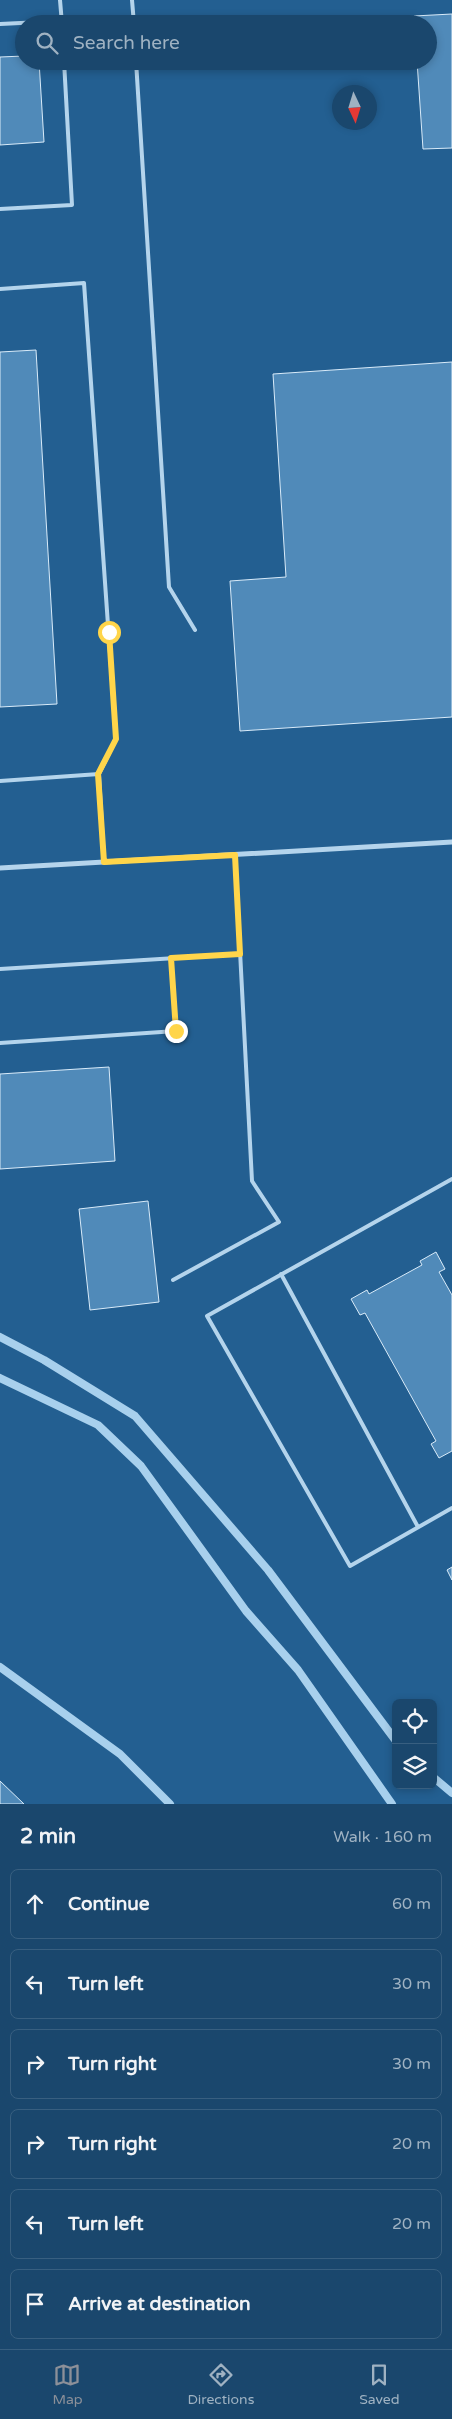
<!DOCTYPE html>
<meta charset="utf-8">
<style>
:root{--surface:#1a476d;--page:#234e72;--text:#f1f3f6;--muted:#9fb2c2;--line:#385f80;--accent:#8c9099}
body{margin:0;font-family:"Varela Round",sans-serif;background:var(--page);color:var(--text)}
.controls{position:absolute;right:15px;bottom:15px;display:grid;overflow:hidden;border-radius:8px;box-shadow:0 2px 8px #0003}
.controls button{width:45px;height:45px;display:grid;place-items:center;padding:0;border:0;border-bottom:1px solid var(--line);background:var(--surface);color:var(--text);font:25px sans-serif}
.compass{position:absolute;left:332px;top:85px;width:45px;height:45px;border-radius:50%;background:var(--surface);box-shadow:0 2px 8px #0003;rotate:176deg}
.stop{position:absolute;width:15px;height:15px;margin:-11px;border:4px solid #ffd54a;border-radius:50%;background:#fff}
.stop.end{background:#ffd54a;border-color:#fff;box-shadow:0 1px 5px #0008}
.list{margin:0;padding:0;list-style:none}
h2{display:flex;justify-content:space-between;align-items:center;height:65px;margin:0;padding:0 20px;font-size:21px}
h2 small{font-size:16px;font-weight:400;color:var(--muted)}
.list li{display:grid;grid-template-columns:32px 1fr auto;gap:15px;align-items:center;box-sizing:border-box;height:70px;margin:0 10px 10px;padding:0 10px;border:1px solid var(--line);border-radius:8px}
.list b{display:block;font-size:19px;white-space:nowrap}
.list em{font-size:16px;font-style:normal;color:var(--muted)}
.icon{flex:none;width:28px;height:28px;fill:none;stroke:currentColor;stroke-width:2;stroke-linecap:round;stroke-linejoin:round}
.map{position:relative;flex:none;width:452px;height:1804px;overflow:hidden}
.search{position:absolute;background:var(--surface);box-shadow:0 2px 8px #0003;left:15px;right:15px;top:15px;height:55px;display:flex;align-items:center;gap:12px;box-sizing:border-box;padding:0 18px;border-radius:28px;color:var(--muted);font-size:19px}
.sheet{height:545px;background:var(--surface)}
nav{display:flex;justify-content:space-around;align-items:center;box-sizing:border-box;height:70px;border-top:1px solid var(--line);background:var(--surface);font-size:14px;color:var(--muted)}
nav a{display:grid;justify-items:center;gap:2px}
nav .on{color:var(--accent)}
.map>svg:first-child{display:block}
.lines{fill:none;stroke-linecap:round;stroke-linejoin:round}
.stream{stroke:#a8d0ed;stroke-width:8}
.building{fill:#508ab9;stroke:#d9ebf9}
.service{stroke:#b4d4ec;stroke-width:4}
.minor{stroke:#b4d4ec;stroke-width:5}
.route{stroke:#ffd54a;stroke-width:6}
</style>
<div class="map">
<svg width="452" height="1804" viewBox="0 0 452 1804">
<rect width="100%" height="100%" fill="#235f91"/>
<g class="lines">
<path class="stream" d="M 0,1337 L 44,1360 L 135,1416 L 268,1570 L 396,1741
M 0,1378 L 98,1425 L 141,1466 L 246,1611 L 298,1670 L 392,1804
M 0,1667 L 120,1754 L 170,1804
M 433,1777 L 452,1793"/>
</g>
<path class="building" d="M 452,14 L 452,148 L 423,149 L 417,61 L 428,61 L 428,24 L 415,24 L 414,16 Z
M 24,56 L 24,61 L 39,61 L 44,142 L 0,145 L 0,57 Z
M 36,350 L 57,704 L 0,707 L 0,352 Z
M 452,362 L 452,717 L 240,731 L 230,581 L 286,577 L 273,374 Z
M 109,1067 L 115,1161 L 0,1169 L 0,1074 Z
M 148,1201 L 159,1302 L 90,1310 L 79,1209 Z
M 436,1252 L 445,1269 L 439,1272 L 452,1295 L 452,1451 L 439,1458 L 431,1444 L 436,1441 L 365,1313 L 360,1315 L 351,1299 L 367,1290 L 369,1294 L 422,1265 L 420,1261 Z
M 452,1567 L 452,1580 L 447,1570 Z
M 0,1781 L 24,1804 L 0,1804 Z"/>
<g class="lines">
<path class="service" d="M 60,0 L 62,24
M 132,0 L 134,24
M 0,24 L 62,21
M 136,61 L 169,587 L 195,630
M 0,209 L 72,205 L 64,61
M 0,289 L 84,283 L 116,739 L 99,774
M 0,781 L 99,774 L 104,862
M 0,969 L 240,954
M 0,1043 L 176,1031 L 171,958
M 452,1179 L 207,1316 L 350,1566 L 452,1508
M 281,1274 L 418,1527
M 173,1280 L 279,1222 L 252,1181 L 235,855"/>
<path class="minor" d="M 0,868 L 452,842"/>
</g>
<g class="lines">
<path class="route" d="M 109,632 L 116,739 L 98,774 L 104,862 L 235,855 L 240,954 L 171,958 L 176,1031"/>
</g>
</svg>
<div class="controls">
<button><svg class="icon" aria-label="locate" viewBox="0 0 24 24"><circle cx="12" cy="12" r="6"/><path d="M12 2v4M12 18v4M2 12h4M18 12h4"/></svg></button>
<button><svg class="icon" aria-label="layers" viewBox="0 0 24 24"><path d="M12 4l9 5-9 5-9-5zM3 14l9 5 9-5"/></svg></button>
</div>
<svg class="compass" viewBox="-18 -18 36 36"><path d="M0-13l5 13h-10z" fill="#e53935"/><path d="M0 13l5-13h-10z" fill="#9fb2c2"/></svg>
<div class="stop" style="left:109px;top:632px"></div>
<div class="stop end" style="left:176px;top:1031px"></div>
<div class="search"><svg class="icon" aria-label="search" viewBox="0 0 24 24"><circle cx="10" cy="10" r="6"/><path d="M15 15l6 6"/></svg>Search here</div>
</div>
<section class="sheet">
<h2>2 min<small>Walk · 160 m</small></h2>
<ul class="list">
<li><svg class="icon" aria-label="ahead" viewBox="0 0 24 24"><path d="M12 20V5M6 11l6-6 6 6"/></svg><div><b>Continue</b></div><em>60 m</em></li>
<li><svg class="icon" aria-label="left" viewBox="0 0 24 24"><path d="M17 20v-9H6M10 6l-5 5 5 5"/></svg><div><b>Turn left</b></div><em>30 m</em></li>
<li><svg class="icon" aria-label="right" viewBox="0 0 24 24"><path d="M7 20v-9h11M14 6l5 5-5 5"/></svg><div><b>Turn right</b></div><em>30 m</em></li>
<li><svg class="icon" aria-label="right" viewBox="0 0 24 24"><path d="M7 20v-9h11M14 6l5 5-5 5"/></svg><div><b>Turn right</b></div><em>20 m</em></li>
<li><svg class="icon" aria-label="left" viewBox="0 0 24 24"><path d="M17 20v-9H6M10 6l-5 5 5 5"/></svg><div><b>Turn left</b></div><em>20 m</em></li>
<li><svg class="icon" aria-label="arrive" viewBox="0 0 24 24"><path d="M6 21V4h12l-3 4 3 4H6"/></svg><div><b>Arrive at destination</b></div></li>
</ul>
</section>
<nav>
<a class="on"><svg class="icon" aria-label="map" viewBox="0 0 24 24"><path d="M3 6l6-2 6 2 6-2v14l-6 2-6-2-6 2zM9 4v14M15 6v14"/></svg>Map</a>
<a><svg class="icon" aria-label="directions" viewBox="0 0 24 24"><path d="M12 3l9 9-9 9-9-9zM9 14v-3h6M13 9l2 2-2 2"/></svg>Directions</a>
<a><svg class="icon" aria-label="saved" viewBox="0 0 24 24"><path d="M7 4h10v16l-5-4-5 4z"/></svg>Saved</a>
</nav>
